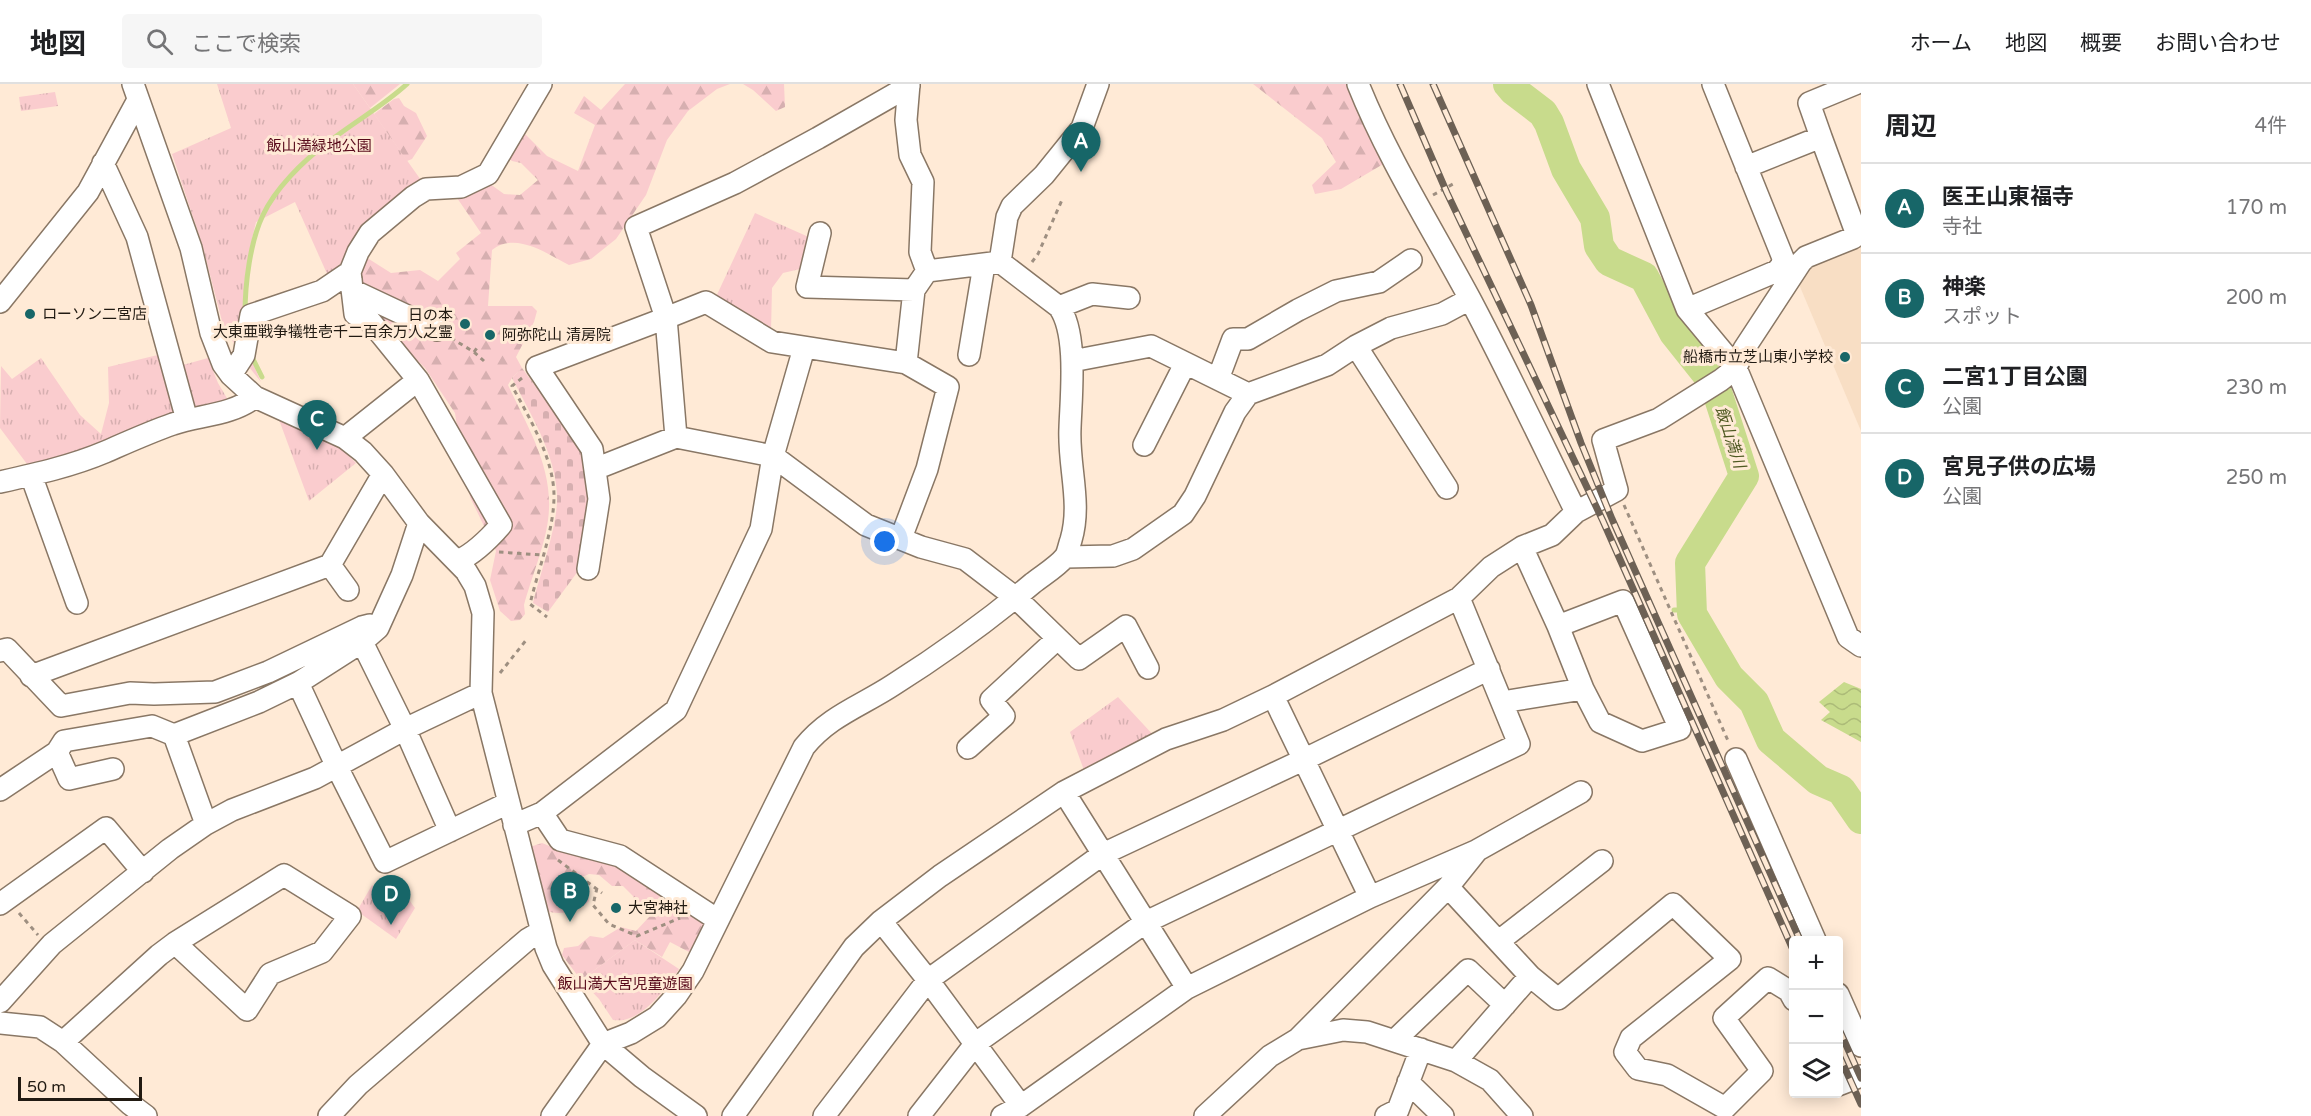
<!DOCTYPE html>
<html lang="ja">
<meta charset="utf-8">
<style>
:root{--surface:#fff;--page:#f6f6f6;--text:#202124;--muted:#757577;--line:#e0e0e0;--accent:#176668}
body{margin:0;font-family:"Varela Round","Noto Sans JP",sans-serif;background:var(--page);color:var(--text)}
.controls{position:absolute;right:18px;bottom:18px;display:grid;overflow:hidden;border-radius:6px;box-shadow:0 3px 15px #0003}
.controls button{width:54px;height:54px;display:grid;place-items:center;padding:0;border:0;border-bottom:2px solid var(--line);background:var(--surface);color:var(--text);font:30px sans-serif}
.scale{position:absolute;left:18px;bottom:15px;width:124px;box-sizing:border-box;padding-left:6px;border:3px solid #211a12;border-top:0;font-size:16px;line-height:21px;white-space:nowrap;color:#211a12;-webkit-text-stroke:4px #ffead6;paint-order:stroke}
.you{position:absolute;left:885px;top:458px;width:21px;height:21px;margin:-15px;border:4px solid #fff;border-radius:50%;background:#1a73e8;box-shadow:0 0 0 9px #1a73e833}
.badge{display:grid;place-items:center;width:39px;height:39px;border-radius:50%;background:var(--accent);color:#fff;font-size:20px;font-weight:700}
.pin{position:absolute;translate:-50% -50px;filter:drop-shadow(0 2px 3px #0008)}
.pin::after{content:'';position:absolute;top:32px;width:21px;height:18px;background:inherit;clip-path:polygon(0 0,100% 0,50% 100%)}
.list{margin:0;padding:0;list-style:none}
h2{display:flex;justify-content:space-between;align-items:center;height:78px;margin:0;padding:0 24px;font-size:26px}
h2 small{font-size:20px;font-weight:400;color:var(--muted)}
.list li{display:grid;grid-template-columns:39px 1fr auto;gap:18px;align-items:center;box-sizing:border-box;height:90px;padding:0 24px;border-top:2px solid var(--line)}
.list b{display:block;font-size:22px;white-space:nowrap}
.list p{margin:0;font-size:20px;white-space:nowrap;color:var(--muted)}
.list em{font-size:20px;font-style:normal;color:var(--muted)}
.icon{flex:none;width:33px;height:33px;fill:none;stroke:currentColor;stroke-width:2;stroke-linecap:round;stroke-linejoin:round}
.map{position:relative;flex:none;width:1861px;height:1032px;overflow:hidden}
header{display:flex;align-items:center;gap:36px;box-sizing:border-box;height:84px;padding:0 30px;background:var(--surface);border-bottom:2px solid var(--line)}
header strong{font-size:28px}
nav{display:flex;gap:33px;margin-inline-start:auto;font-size:21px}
.search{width:420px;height:54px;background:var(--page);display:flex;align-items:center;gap:15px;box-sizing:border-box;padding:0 21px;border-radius:6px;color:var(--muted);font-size:22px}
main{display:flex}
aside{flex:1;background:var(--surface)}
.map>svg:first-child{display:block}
.built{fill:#f8dec4}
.grass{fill:url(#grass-tufts)}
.forest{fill:url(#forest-firs)}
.cemetery{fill:url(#cemetery-stones)}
.water{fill:url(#water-waves)}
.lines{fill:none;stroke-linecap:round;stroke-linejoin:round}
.stream{stroke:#c8db8c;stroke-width:5}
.river{stroke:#c8db8c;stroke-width:30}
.minor-casing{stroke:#897765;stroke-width:24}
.path{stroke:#9e8f81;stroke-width:3;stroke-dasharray:4.5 4.5;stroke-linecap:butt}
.minor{stroke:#fff;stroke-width:21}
.rail-casing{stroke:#6d6155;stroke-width:7}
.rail{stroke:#ffead6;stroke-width:4.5;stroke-dasharray:14;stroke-linecap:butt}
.poi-dot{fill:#176668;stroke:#ffead6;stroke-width:2}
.labels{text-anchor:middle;stroke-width:6;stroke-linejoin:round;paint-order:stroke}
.park-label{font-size:15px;fill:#580a1b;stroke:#ffead6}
.poi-label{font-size:15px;fill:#211a12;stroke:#ffead6;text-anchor:start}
.water-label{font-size:16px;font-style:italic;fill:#4e5921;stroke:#ffead6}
</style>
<header>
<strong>地図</strong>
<div class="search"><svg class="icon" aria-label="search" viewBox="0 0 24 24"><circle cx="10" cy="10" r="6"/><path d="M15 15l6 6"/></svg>ここで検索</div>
<nav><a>ホーム</a><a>地図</a><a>概要</a><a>お問い合わせ</a></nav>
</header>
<main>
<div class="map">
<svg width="1861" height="1032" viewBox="0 0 1861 1032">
<defs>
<pattern id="grass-tufts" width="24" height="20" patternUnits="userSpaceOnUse" patternTransform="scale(1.5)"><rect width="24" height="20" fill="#faccce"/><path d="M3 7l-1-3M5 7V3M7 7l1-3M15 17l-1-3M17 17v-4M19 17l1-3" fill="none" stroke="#d6afb0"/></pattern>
<pattern id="forest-firs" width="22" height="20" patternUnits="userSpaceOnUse" patternTransform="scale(1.5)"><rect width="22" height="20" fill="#faccce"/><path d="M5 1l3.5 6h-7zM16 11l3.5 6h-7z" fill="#d6afb0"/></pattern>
<pattern id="cemetery-stones" width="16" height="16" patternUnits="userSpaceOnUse" patternTransform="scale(1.5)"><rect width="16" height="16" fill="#faccce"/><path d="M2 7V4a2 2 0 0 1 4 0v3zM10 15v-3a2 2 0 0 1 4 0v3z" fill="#d6afb0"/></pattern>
<pattern id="water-waves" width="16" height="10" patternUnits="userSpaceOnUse" patternTransform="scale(1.5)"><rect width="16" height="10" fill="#c8db8c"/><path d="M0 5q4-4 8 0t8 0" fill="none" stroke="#acbb78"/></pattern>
</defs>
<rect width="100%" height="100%" fill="#ffead6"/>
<path class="built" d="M 1861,160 L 1861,347 L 1798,198 L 1807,182 Z"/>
<path class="grass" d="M 217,0 L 353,0 L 423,99 L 328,192 L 295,118 L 256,138 C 242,196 235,242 261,298 L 245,278 L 223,241 L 202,160 L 172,70 L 231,44 Z
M 55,8 L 58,22 L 21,27 L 19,13 Z
M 755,129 L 811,154 L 800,185 L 783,189 L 772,204 L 771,247 L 715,215 Z
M 166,269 L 179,329 L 135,343 L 103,364 L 30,384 L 0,344 L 1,282 L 12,295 L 41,274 L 80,331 L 101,350 L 109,319 L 108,283 Z
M 208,274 L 218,299 L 228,316 L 192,325 L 183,281 Z
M 278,333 L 330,353 L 356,379 L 309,417 Z
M 1118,613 L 1156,654 L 1085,689 L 1070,648 Z
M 372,801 L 385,817 L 404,809 L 415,824 L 396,855 L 357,827 Z
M 635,856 L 679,885 C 668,902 648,929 627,935 C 623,937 617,936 613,936 L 599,915 L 581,896 Z"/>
<path class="forest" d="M 353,0 L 400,0 L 370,24 Z
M 625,0 L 730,0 L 717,5 L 688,27 L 667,56 L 646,111 L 616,155 L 591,175 L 569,181 C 547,170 516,147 492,166 L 488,222 L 532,222 L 537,227 L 534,238 L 516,273 L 522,284 L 512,294 L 508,301 C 528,344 555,386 548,436 C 545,461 531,495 524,521 L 525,530 L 520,536 L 511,537 L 500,527 L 490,496 L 496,467 L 470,413 L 465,370 L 458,349 L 455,329 L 425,284 L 383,242 L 355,189 L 361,170 L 391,189 L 420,186 L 438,197 L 460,175 L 456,169 L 481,149 L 455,111 L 486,97 L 504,110 L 520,111 L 538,96 L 521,79 L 512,77 L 507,73 L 522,47 L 547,72 L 578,87 L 595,41 L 574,29 L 584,12 L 601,26 Z
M 743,0 L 784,0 L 785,23 L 776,27 L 753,6 Z
M 1253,0 L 1350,0 L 1385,79 L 1341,105 L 1315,110 L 1312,101 L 1336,78 L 1322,54 Z
M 399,14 L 404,22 L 416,29 L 427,52 L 412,75 L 407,77 L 374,30 L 394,15 Z
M 542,759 L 557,765 L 618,776 L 710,836 L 694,867 L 689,868 L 670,858 L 662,873 L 635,856 L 581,896 L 562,871 L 564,864 L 578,862 L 590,852 L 603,854 L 621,843 L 636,847 L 650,832 L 634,819 L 633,812 L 623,802 L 612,802 L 599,791 L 589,790 L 582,793 L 582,803 L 587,807 L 589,817 C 580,827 560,832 547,827 L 530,763 Z"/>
<path class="cemetery" d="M 522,284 L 584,367 L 593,404 L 581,483 L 548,528 L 533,519 C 540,490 559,438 557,410 C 555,369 530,329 512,294 Z"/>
<path class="water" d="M 1844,598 L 1861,605 L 1861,658 L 1821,636 L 1830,628 L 1819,618 Z"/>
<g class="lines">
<path class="stream" d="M 245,230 C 245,200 250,158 263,131 C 275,105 303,77 326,60 C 352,39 382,23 407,0
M 251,271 L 262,293
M 1674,526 L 1691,526"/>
<path class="river" d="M 1508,0 L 1513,6 L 1543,29 L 1549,39 L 1566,85 L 1595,134 L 1599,162 L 1609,177 L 1644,193 L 1674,249 L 1709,293 L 1717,308 L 1744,392 L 1690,479 L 1692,530 L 1729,593 L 1754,618 L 1771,656 L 1818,696 L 1841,706 L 1861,735"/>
<defs>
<path id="minor" d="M 133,0 L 191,164 L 211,249 L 223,280 L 231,291 L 255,313 L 345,354 L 363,368 L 383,390 L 419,439 L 466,487 L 475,502 L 483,529 L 481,609 L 546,864 L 553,881 L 603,960 L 642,993 L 696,1032
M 1358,0 C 1388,75 1432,144 1470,215 C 1507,285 1541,357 1576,428 L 1617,406 L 1603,356 L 1659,335 L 1721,296 L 1736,284 L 1744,265 L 1801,178 L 1806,173 L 1853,154 L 1861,148
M 1598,0 L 1687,225 L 1736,284 L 1848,553 L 1861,562
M 909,2 L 818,54 L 735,99 L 636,143 L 666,234 L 706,218 L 772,258 L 906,279 L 914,206 L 927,187
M 1821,53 L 1809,19 L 1855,0
M 103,79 L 137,153 L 187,336
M 1746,83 L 1821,53 L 1857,151
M 820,149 L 807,203 L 914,206
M 1000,178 L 1007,133 L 1012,122 L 1044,91 L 1082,44 L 1098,0
M 351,195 L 352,206 L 437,246
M 0,218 L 88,108 L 138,16
M 1059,223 L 1092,210 L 1129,214
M 1687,225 L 1777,187 L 1782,181 L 1783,174 L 1713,0
M 1356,262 L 1447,404
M 804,264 L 773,372 L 866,441 L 921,463 L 965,475 L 1016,514 L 1079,575 L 1126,542 L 1148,584
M 969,271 L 984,181
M 1072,277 L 1151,262 L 1248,310
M 231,291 L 244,271 L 251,231 L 322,207 L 350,188 L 358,168 L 370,149 L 413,113 L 426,105 L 461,103 L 488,90 L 541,0
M 1218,295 L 1233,255 L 1248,255 L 1298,226 L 1336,207 L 1379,198 L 1411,176
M 418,296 L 501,441 C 488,456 475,469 458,477
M 345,354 L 418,296 L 371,238 L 355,230 L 350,188
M 1144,361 L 1185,280
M 31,391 L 77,519
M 0,398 C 36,390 72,382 105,368 C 128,358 150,348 173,340 C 201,331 232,331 255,313
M 901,454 L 927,385 L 948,303 L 906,279
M 1522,463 L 1558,542 L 1583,605 L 1600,638 L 1642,657 L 1680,645 L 1623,517 L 1558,542
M 1066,473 L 1113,472 L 1133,465 L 1183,430 L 1195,412 L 1235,328 L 1248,310 L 1327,281 L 1356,262 L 1391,244 L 1442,230 L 1470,215
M 330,481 L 348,506
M 588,485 L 599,415 L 592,365 L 537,283 L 666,234 L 676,353 L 595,385
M 362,558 L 405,645 L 450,747
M 0,567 L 7,565 L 61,622 L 130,609 L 154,610 L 215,608 L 268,588 L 362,543 L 370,541 L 378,544
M 31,592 L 330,481 L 383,390
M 298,599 L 337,683 L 385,778 L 508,719
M 1273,612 L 1370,813
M 1502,618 L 1583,605
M 174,651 L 206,740
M 968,664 L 1004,632 L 991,616 L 1057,555
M 57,668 L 69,695 L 113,685
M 1736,675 L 1815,856
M 0,706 L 57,668 L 64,657 L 152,642 L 174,651 L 259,618 L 298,599 L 362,558 L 378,544 L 402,491 L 419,439
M 1064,708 L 1187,904
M 542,729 L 560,756 L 620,772 L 718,836
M 514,741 L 542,729 L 676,626 L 761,445 L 773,372 L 676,353
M 1448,803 L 1530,892
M 0,820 L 106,744 L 143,788
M 881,837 L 928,896 L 1021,1022
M 1499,857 L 1602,777
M 1838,910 L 1861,962
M 0,918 L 52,860 L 170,765 L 206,740 L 232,726 L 315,694 L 405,645 L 481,609
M 0,939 L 40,943 L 63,958 L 130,1020 L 146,1032
M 1298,955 L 1448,803 L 1476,768
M 1395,956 L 1468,886 L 1505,921
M 63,958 L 159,871 L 175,859 L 284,791 L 350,832 L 322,868 L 270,890 L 247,926 L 175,859
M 1456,977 L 1530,892 L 1558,915 L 1673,820 L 1730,875 L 1631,954 L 1625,968 L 1638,985 L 1667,991 L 1725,1024 L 1762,987 L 1724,934 L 1768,894 L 1789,907 L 1794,916
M 1408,998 L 1443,1032
M 1838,1001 L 1861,992
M 329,1032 L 358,1001 L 528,855 L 540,848
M 552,1032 L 603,960 L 631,949 L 657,933 L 676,912 L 693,887 L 804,663 C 829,632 861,622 893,601 C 942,570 989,536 1033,499 C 1043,491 1057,483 1065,473 C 1068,469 1069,461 1071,456 C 1082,419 1068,382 1070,344 C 1071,312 1078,249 1059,223 L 1000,178 L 927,187 L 920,168 L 923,98 L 910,71 L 906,36 L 909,0
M 733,1032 L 854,863 L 881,837 L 940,792 L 1064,708 L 1166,655 L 1223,636 L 1273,612 L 1459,514 L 1491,483 L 1522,463 L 1552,451 L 1576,428
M 824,1032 L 928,896 L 1103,770 L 1303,676 L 1489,585
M 919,1032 L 976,959 L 1146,838 L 1519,660 L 1459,514
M 1002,1032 L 1021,1022 L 1187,904 L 1370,813 L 1476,767 L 1581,708
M 1205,1032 L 1270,972 L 1298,955 L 1343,946 L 1367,948 L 1456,977 L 1490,996 L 1522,1032
M 1386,1032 L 1398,1026 L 1421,965"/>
</defs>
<use href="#minor" class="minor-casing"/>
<path class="path" d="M 1433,111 L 1453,100
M 1032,178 L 1038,170 L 1062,116
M 451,254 L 474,268 L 484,277
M 474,268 L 479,261
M 522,294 L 512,302 C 529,333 554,375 554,412 C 554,446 538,486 530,520 L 547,533
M 1624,421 L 1729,659
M 499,468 L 542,471
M 500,589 L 527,555
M 558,776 L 602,809
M 597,804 L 593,821 L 609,840 L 637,852 L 680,834
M 19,829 L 38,851"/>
<use href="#minor" class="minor"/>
<defs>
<path id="rail" d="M 1400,0 L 1447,109 L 1603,437 L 1794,868
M 1433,0 L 1531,221 L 1581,359 L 1612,435 L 1800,856
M 1838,943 L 1861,994
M 1838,969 L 1861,1020"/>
</defs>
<use href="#rail" class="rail-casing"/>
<use href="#rail" class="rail"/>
</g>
<g class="poi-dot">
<circle cx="30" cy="230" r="6"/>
<circle cx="465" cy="240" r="6"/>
<circle cx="490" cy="251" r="6"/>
<circle cx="1845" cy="273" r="6"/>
<circle cx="616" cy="824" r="6"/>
</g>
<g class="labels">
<g class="park-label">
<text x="319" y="67">飯山満緑地公園</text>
<text x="625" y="905">飯山満大宮児童遊園</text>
</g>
<g class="poi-label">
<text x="42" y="235">ローソン二宮店</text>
<text x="453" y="236" text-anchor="end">日の本<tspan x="453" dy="17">大東亜戦争犠牲壱千二百余万人之霊</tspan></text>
<text x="502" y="256">阿弥陀山 清房院</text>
<text x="1833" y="278" text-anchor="end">船橋市立芝山東小学校</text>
<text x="628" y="829">大宮神社</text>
</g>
<g class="water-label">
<text transform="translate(1731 353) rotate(72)" y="6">飯山満川</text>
</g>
</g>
</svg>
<div class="controls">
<button>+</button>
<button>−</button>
<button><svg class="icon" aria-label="layers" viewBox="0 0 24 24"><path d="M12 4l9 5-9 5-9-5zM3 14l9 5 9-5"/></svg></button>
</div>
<div class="scale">50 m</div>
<div class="you"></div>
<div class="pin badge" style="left:1081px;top:88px">A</div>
<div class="pin badge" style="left:570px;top:838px">B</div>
<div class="pin badge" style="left:317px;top:366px">C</div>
<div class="pin badge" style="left:391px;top:841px">D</div>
</div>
<aside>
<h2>周辺<small>4件</small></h2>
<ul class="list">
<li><span class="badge">A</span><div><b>医王山東福寺</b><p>寺社</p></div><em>170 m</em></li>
<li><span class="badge">B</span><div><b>神楽</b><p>スポット</p></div><em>200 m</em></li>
<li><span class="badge">C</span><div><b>二宮1丁目公園</b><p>公園</p></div><em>230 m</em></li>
<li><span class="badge">D</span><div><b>宮見子供の広場</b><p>公園</p></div><em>250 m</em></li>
</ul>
</aside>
</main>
